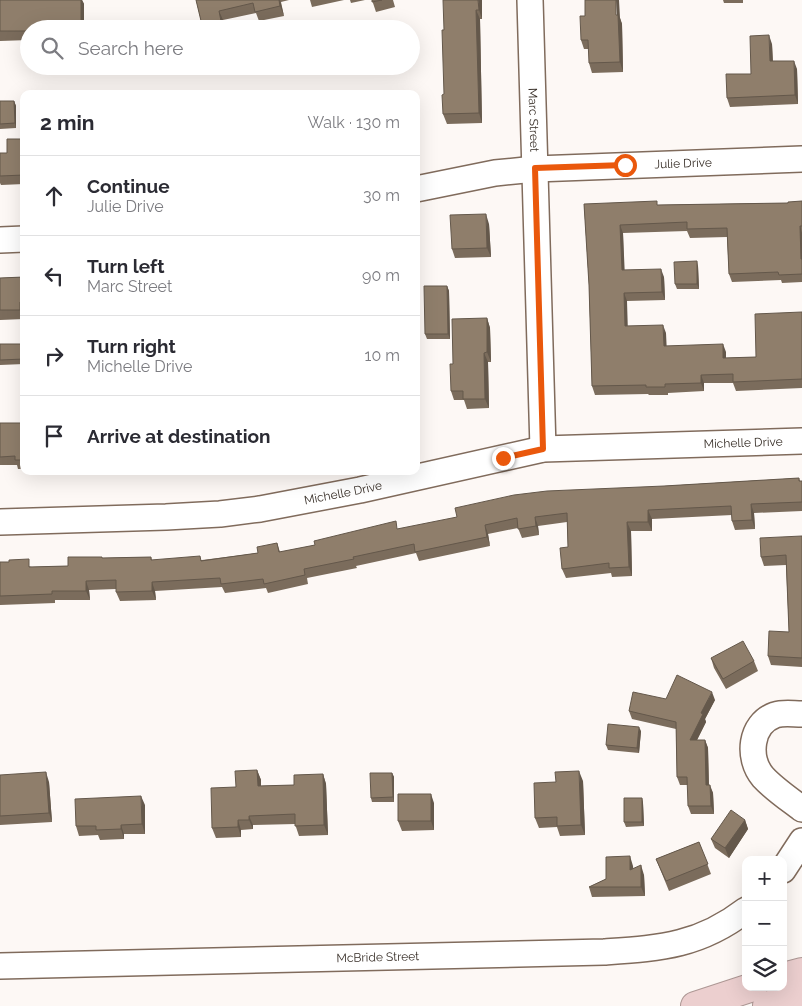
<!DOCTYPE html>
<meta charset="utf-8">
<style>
:root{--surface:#fff;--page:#f7f7f7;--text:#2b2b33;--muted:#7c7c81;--line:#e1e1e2}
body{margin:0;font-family:Raleway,sans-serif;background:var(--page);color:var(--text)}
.controls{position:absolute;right:15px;bottom:15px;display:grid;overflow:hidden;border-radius:10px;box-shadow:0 5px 20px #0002}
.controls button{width:45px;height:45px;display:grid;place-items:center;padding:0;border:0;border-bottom:1px solid var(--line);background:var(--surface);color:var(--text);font:25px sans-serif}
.stop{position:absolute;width:15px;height:15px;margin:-11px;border:4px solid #ea580c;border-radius:50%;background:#fff}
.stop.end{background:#ea580c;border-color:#fff;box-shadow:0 1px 5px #0008}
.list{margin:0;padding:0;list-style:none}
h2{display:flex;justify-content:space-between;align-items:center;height:65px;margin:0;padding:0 20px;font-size:21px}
h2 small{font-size:16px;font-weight:400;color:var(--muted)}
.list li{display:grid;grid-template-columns:32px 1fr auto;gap:15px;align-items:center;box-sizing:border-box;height:80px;padding:0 20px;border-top:1px solid var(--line)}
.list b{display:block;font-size:19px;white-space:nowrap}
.list p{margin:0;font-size:16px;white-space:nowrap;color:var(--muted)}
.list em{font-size:16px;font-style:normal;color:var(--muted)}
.icon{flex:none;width:28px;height:28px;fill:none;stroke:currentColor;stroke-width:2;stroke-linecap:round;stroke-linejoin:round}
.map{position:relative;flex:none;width:802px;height:1006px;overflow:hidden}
.search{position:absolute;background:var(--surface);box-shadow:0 5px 20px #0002;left:20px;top:20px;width:400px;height:55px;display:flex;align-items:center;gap:12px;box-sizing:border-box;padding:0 18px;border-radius:28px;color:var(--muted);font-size:19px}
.panel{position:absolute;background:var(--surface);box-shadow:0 5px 20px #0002;left:20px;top:90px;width:400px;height:385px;border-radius:10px}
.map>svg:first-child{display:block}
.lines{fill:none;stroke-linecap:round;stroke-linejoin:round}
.minor-casing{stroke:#806b5c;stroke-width:28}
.highway-casing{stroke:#ad9794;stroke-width:30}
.minor{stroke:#fff;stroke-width:25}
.highway{stroke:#eccfcf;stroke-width:28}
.wall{fill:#7b6c5c}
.shaded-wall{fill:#64584b}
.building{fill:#8f7e6b;stroke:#64584b}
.route{stroke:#ea580c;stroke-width:6}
.labels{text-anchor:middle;stroke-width:4;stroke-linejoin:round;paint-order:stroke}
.street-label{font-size:12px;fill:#372e27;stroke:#fff}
</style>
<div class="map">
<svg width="802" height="1006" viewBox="0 0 802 1006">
<rect width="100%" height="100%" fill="#fdf8f5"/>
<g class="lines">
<defs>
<g id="minor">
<path id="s1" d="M 530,0 L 543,449"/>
<path id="s2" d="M 416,189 L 495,173 L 535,169 L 802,159"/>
<path d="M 0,240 L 24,239"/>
<path id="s3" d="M 0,522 L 166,517 L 220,514 L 260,509 L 360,490 L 543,449 L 802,441"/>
<path d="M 802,714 C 793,714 784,712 775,715 C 750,724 747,758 763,777 C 774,789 789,799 802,809"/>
<path d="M 783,870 L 802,841"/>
<path id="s4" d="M 0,966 L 604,952 C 661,948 699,946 746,910"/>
</g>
<path id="highway" d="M 783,977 L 802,972
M 695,1006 L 753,987
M 767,1006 L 802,994"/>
</defs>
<use href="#minor" class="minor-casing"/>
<use href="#highway" class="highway-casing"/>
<use href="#minor" class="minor"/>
<use href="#highway" class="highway"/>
</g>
<path class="wall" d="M 0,0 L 82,0 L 84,4 L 29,29 L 29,40 L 0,41 Z
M 196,0 L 289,0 L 281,2 L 284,16 L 259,21 L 256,13 L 223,20 L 225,29 L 203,29 Z
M 310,0 L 344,0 L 312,7 Z
M 350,0 L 365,0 L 351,3 Z
M 372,0 L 393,0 L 395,7 L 376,12 Z
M 482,0 L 482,19 L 480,19 L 482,123 L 447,124 L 443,114 L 444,94 L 444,30 Z
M 723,0 L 743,0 L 743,3 L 724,3 Z
M 620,18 L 622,24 L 623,72 L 592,73 L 589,63 L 589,49 L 584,49 L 581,40 Z
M 772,44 L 773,61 L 797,69 L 798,104 L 730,107 L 727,98 L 751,74 Z
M 0,101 L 14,101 L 16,106 L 16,128 L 0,129 Z
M 24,139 L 24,184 L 1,185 L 0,183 L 0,153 L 7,153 Z
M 802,201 L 802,282 L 782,283 L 781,280 L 732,282 L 729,274 L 727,237 L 690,238 L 687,231 L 623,233 L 624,270 L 664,277 L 665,300 L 627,301 L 627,326 L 666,333 L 666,346 L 726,352 L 726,358 L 756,357 L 802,312 L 802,388 L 736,391 L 733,383 L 704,383 L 704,391 L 668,393 L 668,395 L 649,395 L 648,394 L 595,395 L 592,386 L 589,285 L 584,204 L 658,205 L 788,203 Z
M 489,224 L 491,257 L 455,258 L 452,249 Z
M 698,266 L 699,289 L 677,289 L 675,284 Z
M 24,277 L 24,319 L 0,320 L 0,278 Z
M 447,286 L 449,291 L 450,339 L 427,339 L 425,334 Z
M 487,318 L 490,328 L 491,362 L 488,362 L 489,408 L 467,409 L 464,400 L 454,400 L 451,391 L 453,364 Z
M 0,344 L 24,344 L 24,364 L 0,365 Z
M 0,423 L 24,423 L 24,469 L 18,469 L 17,465 L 0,465 Z
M 799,478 L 800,481 L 802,481 L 802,511 L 754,513 L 755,529 L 735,530 L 732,521 L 732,515 L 652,519 L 652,531 L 631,531 L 632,576 L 612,577 L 611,573 L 566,578 L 562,569 L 568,547 L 567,522 L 538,526 L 539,535 L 522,538 L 518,528 L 488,534 L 490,546 L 419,561 L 416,553 L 356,566 L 357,568 L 307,578 L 308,584 L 268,593 L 266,588 L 225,593 L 222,587 L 155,591 L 156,600 L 120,601 L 116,592 L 116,589 L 89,590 L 90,600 L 55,600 L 55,603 L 0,605 L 0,562 L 9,562 L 32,567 L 68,566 L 102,558 L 151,557 L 152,560 L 202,560 L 258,553 L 277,543 L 280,552 L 398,529 L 664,486 Z
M 802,536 L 802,667 L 771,665 L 768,656 L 789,632 L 786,565 L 764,566 L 761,557 Z
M 711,658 L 754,661 L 758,671 L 726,689 L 714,668 Z
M 666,699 L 715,700 L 705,719 L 706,722 L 697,740 L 705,740 L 708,748 L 709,785 L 713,793 L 714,814 L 691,814 L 688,806 L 688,785 L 680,785 L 677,777 L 676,729 L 632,719 L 629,711 Z
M 641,731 L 639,753 L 608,750 L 606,745 Z
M 257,770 L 261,780 L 261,786 L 294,785 L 323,774 L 326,784 L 328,835 L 299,836 L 295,824 L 253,825 L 253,829 L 241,830 L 241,837 L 216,838 L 212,828 L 236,787 Z
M 392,773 L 394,777 L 394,802 L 372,802 L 371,798 Z
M 0,775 L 49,782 L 52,822 L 0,825 Z
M 583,781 L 585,835 L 560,836 L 557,827 L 539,828 L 535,818 Z
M 642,798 L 643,803 L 644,826 L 626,827 L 624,822 Z
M 434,803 L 434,830 L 402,831 L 398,821 Z
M 145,805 L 145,834 L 124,834 L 124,839 L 100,840 L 98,835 L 79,836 L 76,826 Z
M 745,820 L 748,829 L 729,858 L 715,848 L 711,839 Z
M 699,842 L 711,874 L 669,891 L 656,859 Z
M 633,866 L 633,868 L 644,875 L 645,896 L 592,897 L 589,887 Z"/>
<path class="shaded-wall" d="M 81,0 L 82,0 L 84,4 L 84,29 L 81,29 Z
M 279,0 L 280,0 L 284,16 L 280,6 Z
M 478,0 L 482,0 L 482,19 L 479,10 Z
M 616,0 L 619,0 L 620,18 L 622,24 L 623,72 L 620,62 Z
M 476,10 L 480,19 L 482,123 L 479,113 Z
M 219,11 L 223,20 L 225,29 L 221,21 Z
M 769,35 L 772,44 L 773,70 L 770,61 Z
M 794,61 L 797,69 L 798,104 L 795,95 Z
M 14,101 L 16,106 L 16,128 L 15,123 Z
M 486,214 L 489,224 L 491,257 L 487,248 Z
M 620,225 L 623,233 L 625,278 L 622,270 Z
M 800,226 L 802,233 L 802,262 L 801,259 Z
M 697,261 L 698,266 L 699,289 L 697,284 Z
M 661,269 L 664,277 L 665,300 L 662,292 Z
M 447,286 L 449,291 L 450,339 L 448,334 Z
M 624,293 L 627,301 L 628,334 L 625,326 Z
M 20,302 L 23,312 L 24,319 L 20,310 Z
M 487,318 L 490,328 L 491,362 L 487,352 Z
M 663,325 L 666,333 L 667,354 L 664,346 Z
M 723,344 L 726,352 L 726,367 L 723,358 Z
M 484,353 L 488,362 L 489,408 L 485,399 Z
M 701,375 L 704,383 L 704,391 L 701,383 Z
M 751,504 L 754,513 L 755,529 L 752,520 Z
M 648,510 L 652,519 L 652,531 L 648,522 Z
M 535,517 L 538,526 L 539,535 L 536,526 Z
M 627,522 L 631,531 L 632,576 L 629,567 Z
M 485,525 L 488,534 L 490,546 L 487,537 Z
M 86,581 L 89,590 L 90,600 L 86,591 Z
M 152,582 L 155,591 L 156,600 L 152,591 Z
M 712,692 L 715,700 L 705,719 L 706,722 L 693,748 L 690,740 L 701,713 Z
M 639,727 L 641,731 L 639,753 L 637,748 Z
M 705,740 L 708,748 L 709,793 L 706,785 Z
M 257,770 L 261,780 L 261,796 L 258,786 Z
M 579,771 L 583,781 L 585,835 L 581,825 Z
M 46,772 L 49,782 L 52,822 L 49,813 Z
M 392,773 L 394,777 L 394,802 L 393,797 Z
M 323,774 L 326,784 L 328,835 L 324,825 Z
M 710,785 L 713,793 L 714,814 L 711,806 Z
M 431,794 L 434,803 L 434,830 L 431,821 Z
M 141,796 L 145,805 L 145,834 L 142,824 Z
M 642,798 L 643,803 L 644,826 L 642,822 Z
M 249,816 L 253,825 L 253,829 L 249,820 Z
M 238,820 L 241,830 L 241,837 L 238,827 Z
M 745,820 L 748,829 L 729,858 L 725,848 Z
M 121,825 L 124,834 L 124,839 L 121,829 Z
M 630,856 L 633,866 L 634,879 L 630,870 Z
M 641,865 L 644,875 L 645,896 L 641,887 Z"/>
<path class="building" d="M 0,0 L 81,0 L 81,29 L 29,29 L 29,31 L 0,31 Z
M 196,0 L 279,0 L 280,6 L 255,12 L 253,3 L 219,11 L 221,21 L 202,25 Z
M 372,0 L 382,0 L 372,2 Z
M 443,0 L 478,0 L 479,10 L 476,10 L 479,113 L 443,114 L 442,95 L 444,94 L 442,30 L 444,30 Z
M 585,0 L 616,0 L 616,15 L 618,15 L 620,62 L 589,63 L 588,40 L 581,40 L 580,16 L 585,16 Z
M 769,35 L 770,61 L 794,61 L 795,95 L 727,98 L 726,74 L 751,74 L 750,36 Z
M 0,101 L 14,101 L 15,123 L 0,124 Z
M 7,139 L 24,139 L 24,175 L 0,176 L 0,153 L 7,153 Z
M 657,201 L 657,205 L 788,203 L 788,202 L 802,201 L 802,226 L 800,226 L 801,259 L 802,259 L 802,274 L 779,275 L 778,272 L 729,274 L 727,228 L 687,229 L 687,222 L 620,225 L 622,270 L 661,269 L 662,292 L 624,293 L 625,326 L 663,325 L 664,346 L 723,344 L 723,358 L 756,357 L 755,314 L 802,312 L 802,379 L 733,382 L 733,374 L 701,375 L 701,383 L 665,384 L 665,387 L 646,387 L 646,385 L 592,386 L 589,285 L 584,204 Z
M 486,214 L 487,248 L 452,249 L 450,215 Z
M 697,261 L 697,284 L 675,284 L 674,262 Z
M 24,277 L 24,302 L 20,302 L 20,310 L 0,310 L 0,278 Z
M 424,286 L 447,286 L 448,334 L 425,334 Z
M 487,318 L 487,352 L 484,353 L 485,399 L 463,399 L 463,391 L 451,391 L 450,364 L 453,364 L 452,319 Z
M 0,344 L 24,344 L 24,359 L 0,360 Z
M 0,423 L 24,423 L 24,460 L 15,460 L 15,456 L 0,457 Z
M 799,478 L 799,481 L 802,481 L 802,502 L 751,504 L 752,520 L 732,521 L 731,506 L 648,510 L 648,522 L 627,522 L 629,567 L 609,568 L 609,563 L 562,569 L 560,548 L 568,547 L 567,513 L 535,517 L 536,526 L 518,529 L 517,518 L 485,525 L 487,537 L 415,552 L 414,544 L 353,557 L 354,559 L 304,569 L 305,575 L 264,584 L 263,579 L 221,584 L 220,578 L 152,582 L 152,591 L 116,592 L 116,580 L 86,581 L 86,591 L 52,591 L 52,594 L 0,596 L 0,562 L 9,562 L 9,560 L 29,559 L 29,567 L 68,566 L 68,557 L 102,557 L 102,558 L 151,557 L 151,560 L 200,556 L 201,561 L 258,553 L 257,547 L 277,543 L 279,552 L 315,545 L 314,541 L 396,521 L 397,529 L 457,517 L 455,508 L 514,495 L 547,491 L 664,486 Z
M 802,536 L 802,658 L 768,656 L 769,631 L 789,632 L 786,555 L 761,557 L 760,538 Z
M 743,641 L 754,661 L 723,679 L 711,658 Z
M 677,675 L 712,692 L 701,713 L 703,714 L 690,740 L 705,740 L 706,785 L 710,785 L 711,806 L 688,806 L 687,777 L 677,777 L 676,722 L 629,711 L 633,692 L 666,699 Z
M 608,724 L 639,727 L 637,748 L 606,745 Z
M 257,770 L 258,786 L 294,785 L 294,775 L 323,774 L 324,825 L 295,826 L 295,814 L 249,816 L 249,820 L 238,820 L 238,827 L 212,828 L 211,788 L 236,787 L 235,771 Z
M 579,771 L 581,825 L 557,826 L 557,817 L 535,818 L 534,783 L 556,782 L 555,772 Z
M 46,772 L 49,813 L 0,816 L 0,775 Z
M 370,773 L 392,773 L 393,797 L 371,798 Z
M 398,794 L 431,794 L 431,821 L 398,821 Z
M 141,796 L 142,824 L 121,825 L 121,829 L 96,830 L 96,826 L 76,826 L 75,799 Z
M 624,798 L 642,798 L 642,822 L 624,822 Z
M 731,810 L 745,820 L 725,848 L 711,839 Z
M 699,842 L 708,864 L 666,881 L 656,859 Z
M 630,856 L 630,870 L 641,865 L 641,887 L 589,887 L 606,879 L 606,857 Z"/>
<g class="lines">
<path class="route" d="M 503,458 L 543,449 L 535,168 L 625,165"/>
</g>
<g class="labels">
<g class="street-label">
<text dy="4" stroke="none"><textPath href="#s1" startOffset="120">Marc Street</textPath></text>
<text dy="4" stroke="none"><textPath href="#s2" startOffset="269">Julie Drive</textPath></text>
<text dy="4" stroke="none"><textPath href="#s3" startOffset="750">Michelle Drive</textPath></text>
<text dy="4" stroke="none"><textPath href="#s3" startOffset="345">Michelle Drive</textPath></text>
<text dy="4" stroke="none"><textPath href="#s4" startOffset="378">McBride Street</textPath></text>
</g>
</g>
</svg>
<div class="controls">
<button>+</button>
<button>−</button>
<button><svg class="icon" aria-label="layers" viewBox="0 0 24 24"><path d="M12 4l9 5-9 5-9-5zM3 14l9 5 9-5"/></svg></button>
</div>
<div class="stop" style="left:625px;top:165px"></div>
<div class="stop end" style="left:503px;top:458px"></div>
<div class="search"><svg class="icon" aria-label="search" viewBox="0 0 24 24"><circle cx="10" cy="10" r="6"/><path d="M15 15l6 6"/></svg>Search here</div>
<section class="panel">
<h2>2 min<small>Walk · 130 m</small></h2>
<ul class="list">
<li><svg class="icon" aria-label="ahead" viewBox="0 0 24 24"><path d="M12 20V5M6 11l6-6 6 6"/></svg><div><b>Continue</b><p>Julie Drive</p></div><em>30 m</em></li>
<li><svg class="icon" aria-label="left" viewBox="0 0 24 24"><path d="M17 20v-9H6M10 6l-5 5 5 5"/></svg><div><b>Turn left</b><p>Marc Street</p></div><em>90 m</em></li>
<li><svg class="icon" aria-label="right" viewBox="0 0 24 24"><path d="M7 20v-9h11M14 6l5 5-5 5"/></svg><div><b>Turn right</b><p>Michelle Drive</p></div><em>10 m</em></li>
<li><svg class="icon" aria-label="arrive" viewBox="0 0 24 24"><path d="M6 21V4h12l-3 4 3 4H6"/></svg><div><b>Arrive at destination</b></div></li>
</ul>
</section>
</div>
